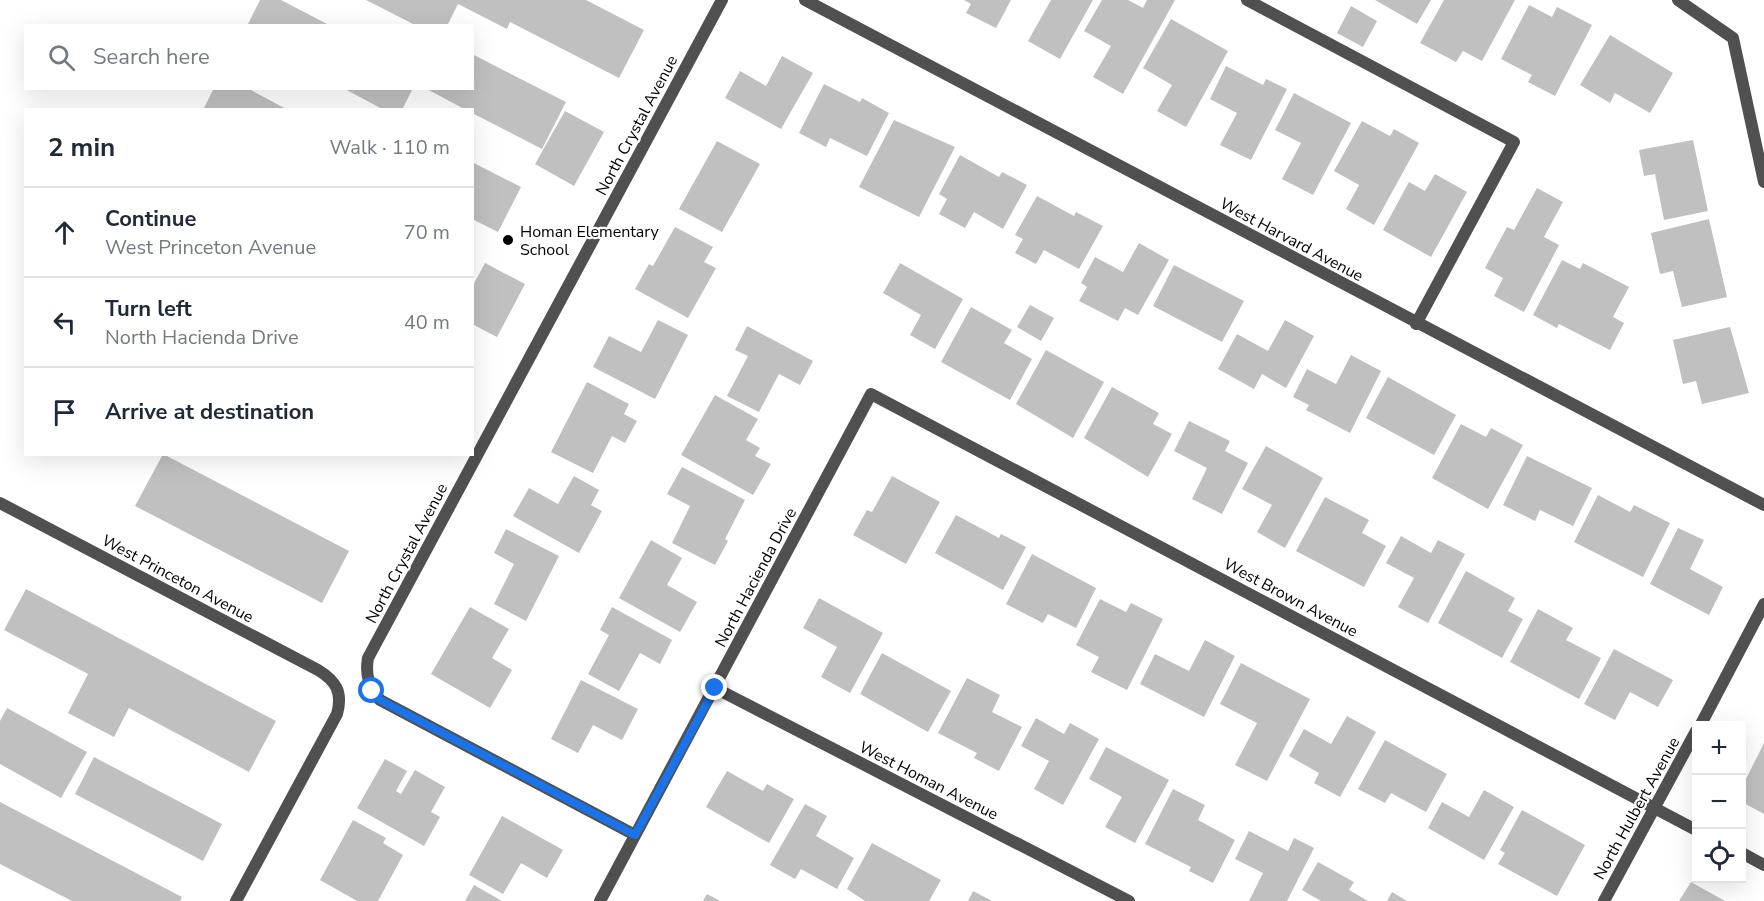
<!DOCTYPE html>
<meta charset="utf-8">
<style>
:root{--surface:#fff;--page:#f6f6f7;--text:#1f2937;--muted:#747a83;--line:#e0e1e3}
body{margin:0;font-family:"Nunito Sans",sans-serif;background:var(--page);color:var(--text)}
.controls{position:absolute;right:18px;bottom:18px;display:grid;overflow:hidden;border-radius:0px;box-shadow:0 6px 24px #0002}
.controls button{width:54px;height:54px;display:grid;place-items:center;padding:0;border:0;border-bottom:2px solid var(--line);background:var(--surface);color:var(--text);font:30px sans-serif}
.stop{position:absolute;width:18px;height:18px;margin:-14px;border:4px solid #1a73e8;border-radius:50%;background:#fff}
.stop.end{background:#1a73e8;border-color:#fff;box-shadow:0 2px 6px #0008}
.list{margin:0;padding:0;list-style:none}
h2{display:flex;justify-content:space-between;align-items:center;height:78px;margin:0;padding:0 24px;font-size:26px}
h2 small{font-size:20px;font-weight:400;color:var(--muted)}
.list li{display:grid;grid-template-columns:39px 1fr auto;gap:18px;align-items:center;box-sizing:border-box;height:90px;padding:0 24px;border-top:2px solid var(--line)}
.list b{display:block;font-size:22px;white-space:nowrap}
.list p{margin:0;font-size:20px;white-space:nowrap;color:var(--muted)}
.list em{font-size:20px;font-style:normal;color:var(--muted)}
.icon{flex:none;width:33px;height:33px;fill:none;stroke:currentColor;stroke-width:2;stroke-linecap:round;stroke-linejoin:round}
.map{position:relative;flex:none;width:1764px;height:901px;overflow:hidden}
.search{position:absolute;background:var(--surface);box-shadow:0 6px 24px #0002;left:24px;top:24px;width:450px;height:66px;display:flex;align-items:center;gap:15px;box-sizing:border-box;padding:0 21px;border-radius:0px;color:var(--muted);font-size:22px}
.panel{position:absolute;background:var(--surface);box-shadow:0 6px 24px #0002;left:24px;top:108px;width:450px;height:348px;border-radius:0px}
.map>svg:first-child{display:block}
.building{fill:#c0c0c0}
.lines{fill:none;stroke-linecap:round;stroke-linejoin:round}
.lane{stroke:#505050;stroke-width:12}
.street{stroke:#505050;stroke-width:12}
.route{stroke:#1a73e8;stroke-width:8}
.poi-dot{fill:#000;stroke:#fff;stroke-width:2}
.labels{text-anchor:middle;stroke-width:4.5;stroke-linejoin:round;paint-order:stroke}
.street-label{font-size:16px;fill:#000;stroke:#fff}
.poi-label{font-size:16px;fill:#000;stroke:#fff;text-anchor:start}
</style>
<div class="map">
<svg width="1764" height="901" viewBox="0 0 1764 901">
<rect width="100%" height="100%" fill="#fff"/>
<path class="building" d="M 260,0 L 281,0 L 331,26 L 247,26 Z
M 366,0 L 586,0 L 644,30 L 619,78 L 510,22 L 507,29 L 458,4 L 447,26 L 417,26 Z
M 964,0 L 1011,0 L 996,28 L 966,13 L 971,4 Z
M 1051,0 L 1093,0 L 1060,59 L 1028,41 Z
M 1102,0 L 1128,0 L 1143,8 L 1147,0 L 1175,0 L 1123,94 L 1093,77 L 1111,46 L 1084,31 Z
M 1375,0 L 1431,0 L 1417,24 Z
M 1444,0 L 1515,0 L 1482,61 L 1463,51 L 1456,62 L 1420,43 Z
M 1529,5 L 1552,17 L 1557,7 L 1592,25 L 1555,96 L 1528,82 L 1532,75 L 1501,59 Z
M 1351,6 L 1377,21 L 1363,47 L 1337,33 Z
M 1171,19 L 1228,51 L 1186,127 L 1157,111 L 1172,85 L 1143,68 Z
M 1610,35 L 1673,73 L 1650,113 L 1615,93 L 1610,103 L 1580,85 Z
M 472,54 L 566,102 L 542,149 L 472,113 L 472,110 L 466,110 L 425,88 L 472,88 Z
M 782,56 L 813,73 L 781,129 L 725,98 L 740,71 L 766,86 Z
M 1226,66 L 1263,85 L 1266,79 L 1287,89 L 1251,160 L 1220,145 L 1237,113 L 1210,99 Z
M 824,84 L 860,102 L 862,98 L 889,113 L 867,156 L 830,138 L 826,147 L 799,133 Z
M 214,88 L 247,88 L 288,110 L 203,110 Z
M 343,88 L 413,88 L 402,110 L 384,110 Z
M 1294,93 L 1351,123 L 1313,195 L 1282,179 L 1301,143 L 1275,130 Z
M 565,111 L 604,132 L 574,186 L 535,164 Z
M 894,120 L 955,147 L 919,217 L 859,187 Z
M 1362,121 L 1390,136 L 1394,129 L 1419,143 L 1374,225 L 1346,209 L 1359,185 L 1334,171 Z
M 1693,140 L 1708,211 L 1664,220 L 1655,174 L 1644,176 L 1639,150 Z
M 717,141 L 760,164 L 722,232 L 679,209 Z
M 960,155 L 999,177 L 1002,172 L 1027,185 L 1003,229 L 974,212 L 965,228 L 939,214 L 947,199 L 939,194 Z
M 472,162 L 521,187 L 498,232 L 472,219 Z
M 1435,174 L 1467,192 L 1431,257 L 1383,230 L 1409,182 L 1425,191 Z
M 1537,188 L 1563,202 L 1544,237 L 1559,245 L 1524,312 L 1494,296 L 1503,278 L 1485,268 L 1507,227 L 1514,230 Z
M 1037,196 L 1074,216 L 1076,212 L 1103,226 L 1079,269 L 1044,250 L 1036,264 L 1015,253 L 1023,239 L 1015,235 Z
M 1709,219 L 1727,297 L 1682,307 L 1673,271 L 1660,274 L 1651,233 Z
M 675,227 L 713,247 L 704,262 L 716,268 L 688,318 L 635,289 L 649,264 L 653,266 Z
M 1139,243 L 1169,260 L 1138,315 L 1125,308 L 1118,321 L 1079,301 L 1087,287 L 1081,283 L 1095,257 L 1123,272 Z
M 1562,260 L 1580,269 L 1583,263 L 1629,287 L 1613,317 L 1624,323 L 1610,350 L 1559,324 L 1557,328 L 1533,315 Z
M 485,263 L 525,284 L 497,337 L 472,324 L 472,287 Z
M 900,263 L 963,299 L 935,349 L 910,335 L 921,315 L 883,293 Z
M 1174,265 L 1244,301 L 1222,342 L 1153,306 Z
M 1030,305 L 1054,318 L 1041,341 L 1017,327 Z
M 971,307 L 1012,330 L 1004,343 L 1032,359 L 1010,400 L 941,362 Z
M 658,320 L 688,335 L 655,399 L 593,367 L 609,336 L 641,352 Z
M 1285,320 L 1314,336 L 1286,388 L 1262,374 L 1254,389 L 1218,369 L 1237,334 L 1268,351 Z
M 747,326 L 813,361 L 800,385 L 779,374 L 759,412 L 727,396 L 748,356 L 735,350 Z
M 1730,327 L 1749,393 L 1702,404 L 1696,381 L 1683,384 L 1673,340 Z
M 1046,350 L 1104,382 L 1073,438 L 1016,404 Z
M 1351,355 L 1381,371 L 1350,433 L 1306,410 L 1309,405 L 1293,397 L 1307,369 L 1336,384 Z
M 1388,377 L 1456,415 L 1434,455 L 1366,418 Z
M 587,382 L 629,404 L 624,414 L 637,421 L 625,443 L 612,436 L 593,473 L 551,452 Z
M 1112,387 L 1159,413 L 1153,424 L 1172,434 L 1148,477 L 1084,438 Z
M 715,395 L 758,419 L 746,440 L 760,448 L 755,456 L 771,464 L 753,495 L 681,455 Z
M 1189,421 L 1230,441 L 1225,451 L 1248,463 L 1222,514 L 1192,499 L 1207,468 L 1174,451 Z
M 1461,424 L 1486,437 L 1491,428 L 1523,445 L 1488,509 L 1432,478 Z
M 1266,446 L 1323,478 L 1285,548 L 1257,532 L 1272,505 L 1242,489 Z
M 163,454 L 349,551 L 322,603 L 135,506 Z
M 1527,456 L 1592,488 L 1573,526 L 1540,510 L 1535,521 L 1503,505 Z
M 682,467 L 745,500 L 725,539 L 728,541 L 715,565 L 672,543 L 690,506 L 667,494 Z
M 574,476 L 599,490 L 591,505 L 602,511 L 579,553 L 513,516 L 529,488 L 558,504 Z
M 892,476 L 940,502 L 906,564 L 853,535 L 867,510 L 872,512 Z
M 1598,495 L 1630,512 L 1634,505 L 1670,523 L 1643,577 L 1574,542 Z
M 1325,497 L 1369,520 L 1362,533 L 1386,546 L 1364,587 L 1296,551 Z
M 956,515 L 999,538 L 1001,534 L 1026,547 L 1003,590 L 935,553 Z
M 1678,528 L 1704,540 L 1690,569 L 1723,587 L 1709,615 L 1650,584 Z
M 506,529 L 559,556 L 526,621 L 494,604 L 514,564 L 494,553 Z
M 1401,536 L 1431,553 L 1438,540 L 1465,554 L 1428,623 L 1398,607 L 1414,578 L 1386,563 Z
M 651,540 L 682,558 L 667,585 L 697,602 L 680,632 L 619,598 Z
M 1032,554 L 1096,588 L 1076,628 L 1048,614 L 1043,623 L 1006,604 Z
M 1466,571 L 1515,598 L 1508,611 L 1523,619 L 1502,658 L 1438,623 Z
M 26,589 L 276,721 L 249,772 L 129,708 L 114,737 L 68,713 L 88,674 L 4,630 Z
M 819,598 L 883,633 L 850,693 L 821,677 L 837,647 L 803,628 Z
M 1100,599 L 1126,612 L 1131,603 L 1163,619 L 1127,690 L 1091,672 L 1099,657 L 1076,645 Z
M 470,607 L 509,629 L 492,658 L 512,670 L 490,708 L 431,674 Z
M 612,607 L 672,640 L 660,664 L 640,653 L 619,691 L 588,674 L 609,635 L 600,630 Z
M 1538,609 L 1573,628 L 1566,640 L 1601,658 L 1579,699 L 1510,662 Z
M 1205,640 L 1235,656 L 1204,717 L 1140,684 L 1155,654 L 1189,671 Z
M 1614,649 L 1673,680 L 1658,707 L 1630,692 L 1615,720 L 1584,704 Z
M 882,653 L 951,691 L 928,732 L 860,694 Z
M 1241,663 L 1310,699 L 1267,781 L 1235,765 L 1257,723 L 1220,704 Z
M 967,678 L 1000,695 L 992,712 L 1022,727 L 999,771 L 974,758 L 977,753 L 938,733 Z
M 581,680 L 638,709 L 622,740 L 593,725 L 578,753 L 551,739 Z
M 7,708 L 87,752 L 61,798 L 0,764 L 0,721 Z
M 1347,716 L 1376,732 L 1340,797 L 1314,783 L 1319,773 L 1289,756 L 1304,729 L 1331,744 Z
M 1036,718 L 1064,734 L 1070,723 L 1099,739 L 1063,805 L 1034,789 L 1049,761 L 1021,746 Z
M 1385,740 L 1447,774 L 1426,812 L 1391,793 L 1385,803 L 1358,789 Z
M 1764,743 L 1764,814 L 1742,802 L 1742,787 Z
M 1106,747 L 1169,780 L 1135,843 L 1105,827 L 1122,797 L 1089,779 Z
M 94,757 L 222,824 L 203,861 L 75,794 Z
M 385,759 L 407,771 L 396,791 L 401,794 L 415,770 L 445,787 L 431,812 L 440,817 L 424,846 L 357,808 Z
M 727,771 L 763,791 L 767,784 L 794,799 L 769,843 L 706,807 Z
M 1173,789 L 1205,805 L 1198,820 L 1235,840 L 1213,883 L 1189,871 L 1191,867 L 1145,844 Z
M 1484,790 L 1514,807 L 1484,860 L 1428,828 L 1442,802 L 1469,817 Z
M 0,802 L 182,897 L 180,901 L 72,901 L 0,864 Z
M 805,804 L 827,816 L 816,836 L 854,858 L 837,889 L 801,869 L 795,879 L 770,865 Z
M 1522,810 L 1585,845 L 1557,896 L 1498,864 L 1505,853 L 1500,850 Z
M 502,816 L 563,850 L 547,878 L 521,863 L 503,894 L 469,875 Z
M 353,820 L 386,838 L 383,843 L 403,855 L 378,901 L 357,901 L 320,880 Z
M 1249,831 L 1288,851 L 1294,838 L 1314,848 L 1287,901 L 1249,901 L 1263,873 L 1235,859 Z
M 872,843 L 941,880 L 929,901 L 865,901 L 847,889 Z
M 1318,862 L 1354,882 L 1349,890 L 1368,901 L 1321,901 L 1302,890 Z
M 1691,882 L 1725,901 L 1679,901 Z
M 474,885 L 502,901 L 465,901 Z
M 973,891 L 992,901 L 968,901 Z
M 1392,892 L 1407,901 L 1387,901 Z
M 707,894 L 720,901 L 703,901 Z"/>
<g class="lines">
<path class="lane" d="M 1247,0 L 1514,142 L 1416,324"/>
<path class="street" d="M 805,0 L 1764,505
M 1678,0 L 1733,38 L 1764,182
M 0,503 L 318,670 C 336,681 343,692 337,714 L 236,901
M 715,688 L 1129,901
M 1700,726 L 1764,604
M 635,835 L 380,700 C 369,687 365,675 368,658 L 722,0
M 1742,853 L 1764,865
M 600,901 L 871,394 L 1696,830
M 1604,901 L 1696,731"/>
</g>
<g class="lines">
<path class="route" d="M 372,691 L 380,700 L 635,835 L 715,688"/>
</g>
<circle class="poi-dot" cx="508" cy="240" r="6"/>
<g class="labels">
<g class="street-label">
<text transform="translate(636 125) rotate(-62)" y="6">North Crystal Avenue</text>
<text transform="translate(1292 239) rotate(28)" y="6">West Harvard Avenue</text>
<text transform="translate(406 553) rotate(-62)" y="6">North Crystal Avenue</text>
<text transform="translate(755 577) rotate(-62)" y="6">North Hacienda Drive</text>
<text transform="translate(178 578) rotate(28)" y="6">West Princeton Avenue</text>
<text transform="translate(1291 597) rotate(28)" y="6">West Brown Avenue</text>
<text transform="translate(929 780) rotate(27)" y="6">West Homan Avenue</text>
<text transform="translate(1636 808) rotate(-61)" y="6">North Hulbert Avenue</text>
</g>
<g class="poi-label">
<text x="520" y="237">Homan Elementary<tspan x="520" dy="18">School</tspan></text>
</g>
</g>
</svg>
<div class="controls">
<button>+</button>
<button>−</button>
<button><svg class="icon" aria-label="locate" viewBox="0 0 24 24"><circle cx="12" cy="12" r="6"/><path d="M12 2v4M12 18v4M2 12h4M18 12h4"/></svg></button>
</div>
<div class="stop" style="left:372px;top:691px"></div>
<div class="stop end" style="left:715px;top:688px"></div>
<div class="search"><svg class="icon" aria-label="search" viewBox="0 0 24 24"><circle cx="10" cy="10" r="6"/><path d="M15 15l6 6"/></svg>Search here</div>
<section class="panel">
<h2>2 min<small>Walk · 110 m</small></h2>
<ul class="list">
<li><svg class="icon" aria-label="ahead" viewBox="0 0 24 24"><path d="M12 20V5M6 11l6-6 6 6"/></svg><div><b>Continue</b><p>West Princeton Avenue</p></div><em>70 m</em></li>
<li><svg class="icon" aria-label="left" viewBox="0 0 24 24"><path d="M17 20v-9H6M10 6l-5 5 5 5"/></svg><div><b>Turn left</b><p>North Hacienda Drive</p></div><em>40 m</em></li>
<li><svg class="icon" aria-label="arrive" viewBox="0 0 24 24"><path d="M6 21V4h12l-3 4 3 4H6"/></svg><div><b>Arrive at destination</b></div></li>
</ul>
</section>
</div>
